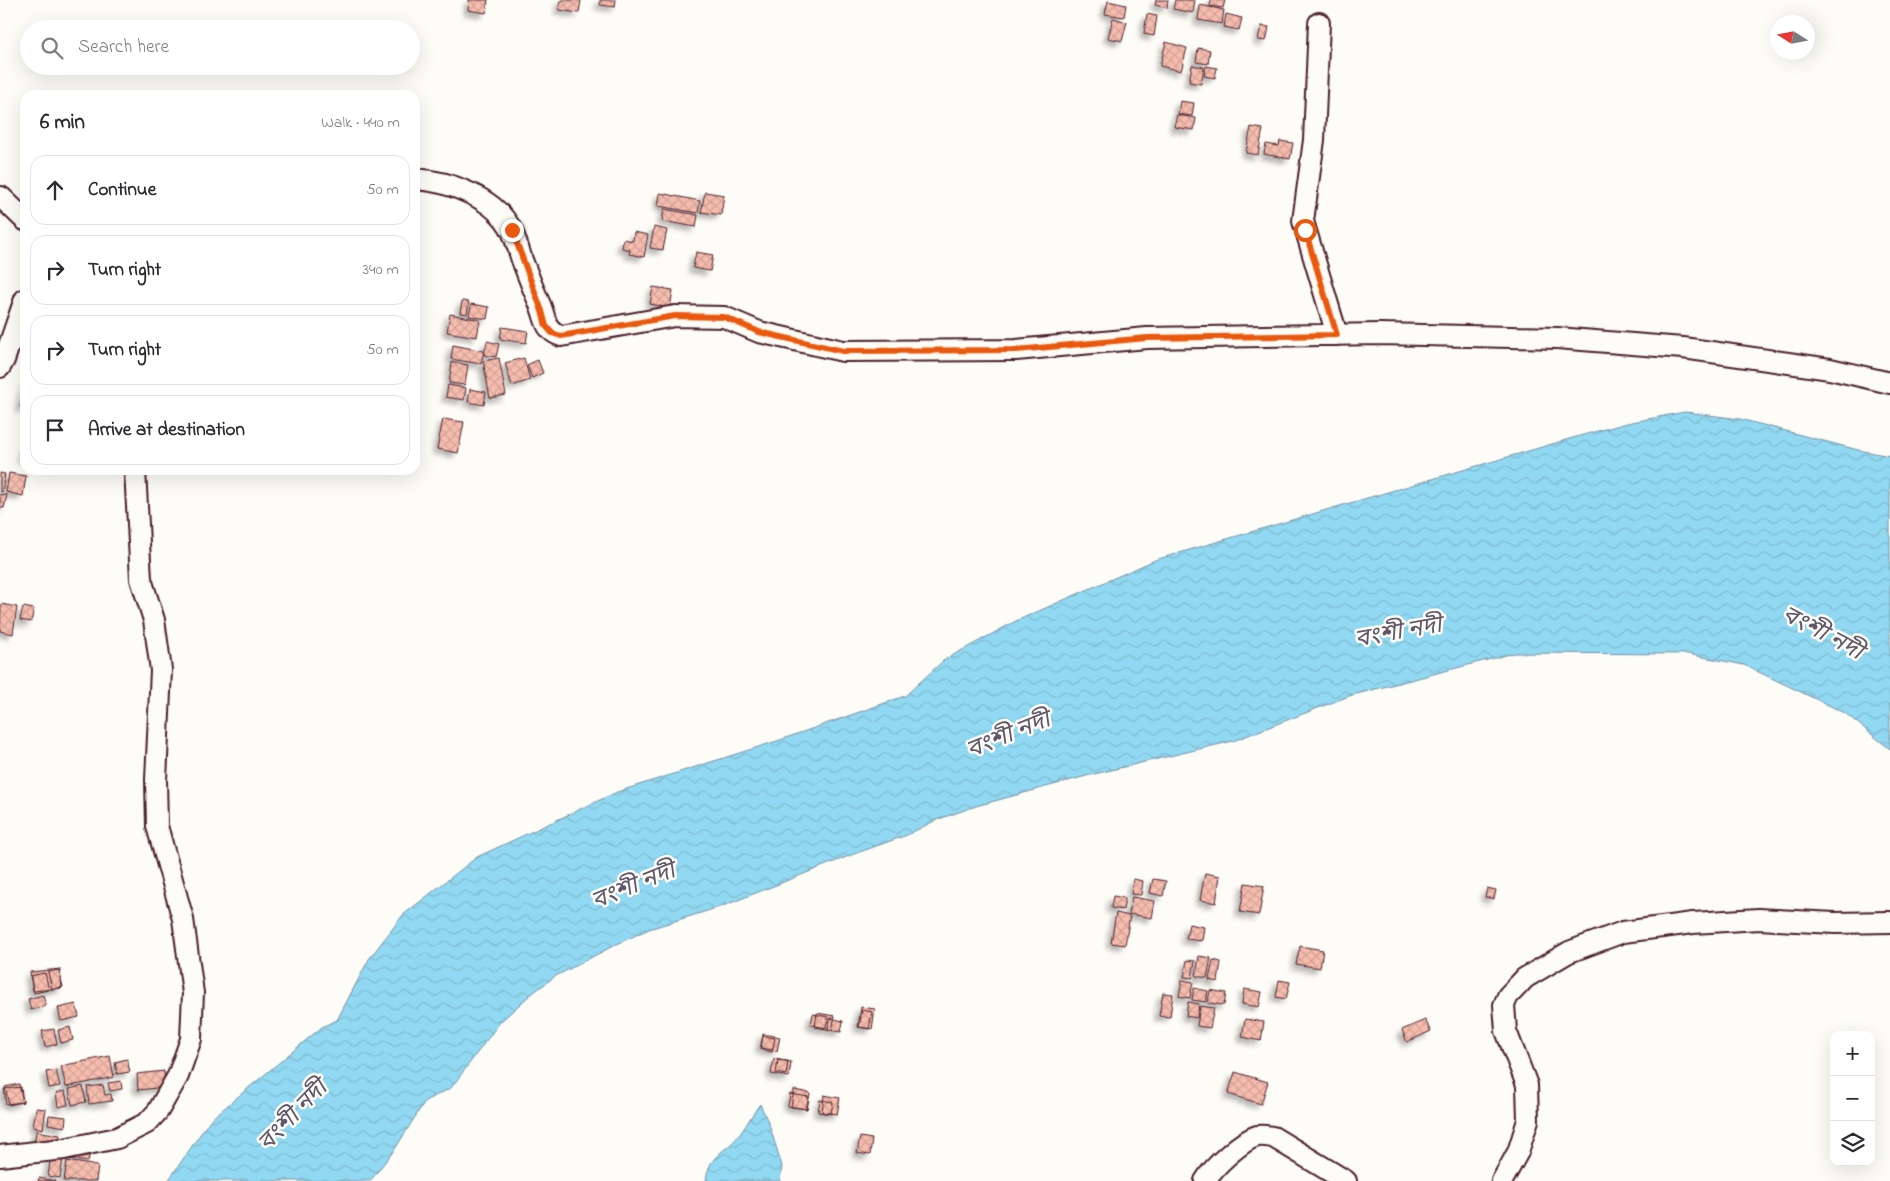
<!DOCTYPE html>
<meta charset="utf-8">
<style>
:root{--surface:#fff;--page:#f7f7f7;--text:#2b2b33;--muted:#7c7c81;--line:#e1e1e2}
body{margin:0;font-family:"Indie Flower","Noto Sans Bengali",sans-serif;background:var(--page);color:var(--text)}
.controls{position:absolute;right:15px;bottom:15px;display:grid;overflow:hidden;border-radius:10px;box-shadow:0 5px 20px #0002}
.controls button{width:45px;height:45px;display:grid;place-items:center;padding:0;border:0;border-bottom:1px solid var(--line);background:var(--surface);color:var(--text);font:25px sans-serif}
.compass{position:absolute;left:1770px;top:15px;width:45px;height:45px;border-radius:50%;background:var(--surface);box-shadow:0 5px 20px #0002;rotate:281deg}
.stop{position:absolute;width:15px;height:15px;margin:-11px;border:4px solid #ea580c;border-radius:50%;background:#fff}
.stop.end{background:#ea580c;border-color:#fff;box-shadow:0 1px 5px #0008}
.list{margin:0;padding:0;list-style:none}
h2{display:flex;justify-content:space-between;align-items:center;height:65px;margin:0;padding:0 20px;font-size:21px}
h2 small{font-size:16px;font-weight:400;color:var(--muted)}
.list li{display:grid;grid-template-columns:32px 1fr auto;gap:15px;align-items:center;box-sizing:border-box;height:70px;margin:0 10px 10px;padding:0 10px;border:1px solid var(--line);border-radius:15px}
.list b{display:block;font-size:19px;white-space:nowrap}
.list em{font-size:16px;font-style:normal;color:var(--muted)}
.icon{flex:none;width:28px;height:28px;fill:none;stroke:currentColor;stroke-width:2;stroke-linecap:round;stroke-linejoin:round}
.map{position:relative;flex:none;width:1890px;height:1181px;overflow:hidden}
.search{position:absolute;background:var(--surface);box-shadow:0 5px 20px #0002;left:20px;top:20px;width:400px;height:55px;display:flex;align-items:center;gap:12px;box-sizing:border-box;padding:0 18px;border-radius:28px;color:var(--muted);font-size:19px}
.panel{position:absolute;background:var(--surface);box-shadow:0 5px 20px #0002;left:20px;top:90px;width:400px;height:385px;border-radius:15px}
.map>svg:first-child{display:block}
.water{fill:url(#water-waves);stroke:#758fa2}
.building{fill:url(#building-cross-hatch);stroke:#4a1f2b;filter:url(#shadow)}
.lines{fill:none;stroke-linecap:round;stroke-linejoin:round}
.minor-casing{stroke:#4a1f2b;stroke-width:24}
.minor{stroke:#fdfcf7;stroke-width:20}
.route{stroke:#ea580c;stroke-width:6}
.labels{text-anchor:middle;stroke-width:5;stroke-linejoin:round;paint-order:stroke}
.water-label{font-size:24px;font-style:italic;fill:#5f5767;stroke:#fdfcf7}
</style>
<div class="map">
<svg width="1890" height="1181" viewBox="0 0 1890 1181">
<defs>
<pattern id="water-waves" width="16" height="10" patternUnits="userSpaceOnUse" patternTransform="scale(1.25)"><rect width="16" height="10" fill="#91d9f2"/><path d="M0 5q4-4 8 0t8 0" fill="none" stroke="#7fbad0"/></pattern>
<pattern id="building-cross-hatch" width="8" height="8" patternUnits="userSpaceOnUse" patternTransform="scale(1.25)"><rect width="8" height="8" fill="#f6bdae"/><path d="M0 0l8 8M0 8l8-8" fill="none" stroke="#d4a296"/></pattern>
<filter id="shadow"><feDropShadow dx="-4.5" dy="4.5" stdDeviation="2.5" flood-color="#0004"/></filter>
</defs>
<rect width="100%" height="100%" fill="#fdfcf7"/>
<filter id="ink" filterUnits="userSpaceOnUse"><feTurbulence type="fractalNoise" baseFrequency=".02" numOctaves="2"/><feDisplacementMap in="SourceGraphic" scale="10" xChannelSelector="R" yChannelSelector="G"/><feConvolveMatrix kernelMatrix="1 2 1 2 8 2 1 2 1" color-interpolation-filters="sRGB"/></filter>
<g filter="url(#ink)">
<path class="water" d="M 1685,412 L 1740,419 L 1858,450 L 1890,456 L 1890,749 L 1845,713 L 1744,665 L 1688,654 L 1514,653 L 1349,696 L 1233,741 L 1090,775 L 976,806 L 936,820 L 907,835 L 854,854 L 723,906 L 649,929 L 613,946 L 554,977 L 530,995 L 500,1022 L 451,1088 L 425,1101 L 395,1149 L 370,1181 L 168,1181 L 210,1120 L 322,1027 L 337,1020 L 369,959 L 403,915 L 477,857 L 617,792 L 777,741 L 905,696 L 944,660 L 1016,621 L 1155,560 L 1583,435 L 1627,423 Z
M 760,1104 L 769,1124 L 782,1166 L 780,1181 L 706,1181 C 708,1154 727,1152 740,1134 C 747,1125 752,1114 760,1104 Z"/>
<path class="building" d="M 469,0 L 488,0 L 486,13 L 468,10 Z
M 561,0 L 581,0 L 579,13 L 559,10 Z
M 600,0 L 616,0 L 615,7 L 600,5 Z
M 1156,0 L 1168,0 L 1167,8 L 1155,5 Z
M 1175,0 L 1195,0 L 1193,13 L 1173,9 Z
M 1211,0 L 1225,0 L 1223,8 L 1210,6 Z
M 1108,1 L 1126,5 L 1124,17 L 1105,14 Z
M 1200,5 L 1224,10 L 1222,24 L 1198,20 Z
M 1147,14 L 1157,16 L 1154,36 L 1144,34 Z
M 1226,14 L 1242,18 L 1239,30 L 1224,27 Z
M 1113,18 L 1127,22 L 1122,41 L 1108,38 Z
M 1261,26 L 1269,27 L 1266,41 L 1258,40 Z
M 1166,42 L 1187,48 L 1181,71 L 1160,66 Z
M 1198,48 L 1210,50 L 1208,64 L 1196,62 Z
M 1192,65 L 1204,67 L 1201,84 L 1189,82 Z
M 1206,66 L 1217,68 L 1215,78 L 1204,76 Z
M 1180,101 L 1194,103 L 1192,116 L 1178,114 Z
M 1177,115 L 1196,118 L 1194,130 L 1174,127 Z
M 1251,127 L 1263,129 L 1258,155 L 1246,153 Z
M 1280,141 L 1293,143 L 1290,159 L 1264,154 L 1266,144 L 1279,146 Z
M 705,192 L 724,195 L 721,215 L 701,212 Z
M 660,193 L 700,201 L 698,213 L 658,206 Z
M 664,209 L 698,215 L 696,227 L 662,221 Z
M 654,227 L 667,230 L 663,250 L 650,248 Z
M 634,232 L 648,235 L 644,257 L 629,254 L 630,250 L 622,248 L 623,239 L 633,241 Z
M 696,252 L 713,255 L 710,271 L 693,268 Z
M 653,287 L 673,290 L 670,308 L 650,304 Z
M 462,301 L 469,302 L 467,314 L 460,313 Z
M 471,304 L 489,307 L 487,319 L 469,316 Z
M 450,314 L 480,320 L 477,337 L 447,332 Z
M 502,327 L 528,331 L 526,343 L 500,339 Z
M 487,341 L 499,344 L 496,357 L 484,355 Z
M 453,345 L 484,351 L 481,364 L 451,359 Z
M 499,358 L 506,395 L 490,398 L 483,361 Z
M 524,358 L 530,380 L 512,386 L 505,363 Z
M 538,360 L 543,373 L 532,378 L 527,365 Z
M 452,362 L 468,365 L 465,385 L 449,383 Z
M 25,382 L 25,408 L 20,407 Z
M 448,385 L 466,388 L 464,400 L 446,397 Z
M 470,389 L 486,392 L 484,405 L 468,402 Z
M 443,419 L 464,422 L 458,453 L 437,449 Z
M 24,445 L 25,445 L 25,458 L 22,458 Z
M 0,473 L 5,474 L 2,492 L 0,491 Z
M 9,473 L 26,476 L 23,496 L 6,492 Z
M 0,494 L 7,495 L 4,508 L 0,507 Z
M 1,604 L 17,607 L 13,634 L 0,631 Z
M 23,607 L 34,609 L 31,622 L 20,620 Z
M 1205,873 L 1220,876 L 1216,903 L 1200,900 Z
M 1133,879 L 1143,881 L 1141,895 L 1131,894 Z
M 1153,879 L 1166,881 L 1163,896 L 1150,893 Z
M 1245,883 L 1264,886 L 1259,915 L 1240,912 Z
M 1487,888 L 1496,890 L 1494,899 L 1485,897 Z
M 1113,896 L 1125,898 L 1123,910 L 1111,908 Z
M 1132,897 L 1155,901 L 1152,918 L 1129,914 Z
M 1116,913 L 1130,916 L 1125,945 L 1111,943 Z
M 1189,924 L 1204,927 L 1202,941 L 1186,939 Z
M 1300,946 L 1323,950 L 1320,968 L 1296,964 Z
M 1199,956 L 1211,958 L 1207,978 L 1196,976 Z
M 1187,960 L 1195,961 L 1192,978 L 1184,977 Z
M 1213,960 L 1221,962 L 1218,982 L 1209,980 Z
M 60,969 L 62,988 L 33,991 L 30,972 Z
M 59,970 L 63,987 L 52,989 L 48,972 Z
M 45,973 L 49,990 L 34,993 L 30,976 Z
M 1182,980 L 1193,982 L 1190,998 L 1179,996 Z
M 1279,980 L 1290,982 L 1286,999 L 1276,997 Z
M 1194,988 L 1208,991 L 1206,1002 L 1192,1000 Z
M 1244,989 L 1262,992 L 1259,1007 L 1242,1004 Z
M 1210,990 L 1226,993 L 1224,1005 L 1208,1003 Z
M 1163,993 L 1173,994 L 1170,1017 L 1159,1016 Z
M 43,995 L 46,1006 L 31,1010 L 28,999 Z
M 1188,1002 L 1199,1004 L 1197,1018 L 1186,1016 Z
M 76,1004 L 79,1017 L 61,1021 L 58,1008 Z
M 1200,1006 L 1214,1008 L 1210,1028 L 1197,1026 Z
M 861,1007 L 875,1009 L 872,1029 L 858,1027 Z
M 862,1010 L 872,1012 L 869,1029 L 859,1027 Z
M 817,1013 L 835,1016 L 832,1030 L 815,1027 Z
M 813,1014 L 828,1017 L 826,1028 L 811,1025 Z
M 830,1018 L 843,1021 L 841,1032 L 828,1030 Z
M 1245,1019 L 1264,1022 L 1261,1041 L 1242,1037 Z
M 1425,1020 L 1431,1031 L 1407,1042 L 1402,1030 Z
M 70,1027 L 73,1040 L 61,1043 L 58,1030 Z
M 54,1029 L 57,1044 L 45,1047 L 42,1031 Z
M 763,1034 L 780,1037 L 777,1051 L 761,1048 Z
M 763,1036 L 775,1038 L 772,1052 L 760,1049 Z
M 110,1056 L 114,1077 L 66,1087 L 61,1066 Z
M 127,1059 L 130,1072 L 117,1074 L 115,1062 Z
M 774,1059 L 791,1062 L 789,1077 L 771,1074 Z
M 778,1060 L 788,1061 L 786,1075 L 776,1073 Z
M 56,1070 L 60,1086 L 49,1088 L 46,1072 Z
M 164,1071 L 166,1087 L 138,1090 L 137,1074 Z
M 1235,1072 L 1268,1082 L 1261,1104 L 1228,1094 Z
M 121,1081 L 122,1089 L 110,1091 L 108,1083 Z
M 19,1084 L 23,1102 L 9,1105 L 5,1087 Z
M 103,1085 L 105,1095 L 111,1094 L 112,1101 L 89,1104 L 87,1087 Z
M 83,1086 L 86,1102 L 72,1105 L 69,1089 Z
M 21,1087 L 23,1102 L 6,1104 L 4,1089 Z
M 794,1090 L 810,1093 L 807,1109 L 791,1107 Z
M 65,1091 L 68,1105 L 58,1107 L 56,1093 Z
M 790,1094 L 809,1097 L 806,1109 L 788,1106 Z
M 824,1095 L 840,1098 L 837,1114 L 822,1112 Z
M 820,1100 L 833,1102 L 831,1114 L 818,1112 Z
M 36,1108 L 46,1109 L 43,1129 L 33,1127 Z
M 49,1115 L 66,1117 L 65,1127 L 48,1124 Z
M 36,1131 L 60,1135 L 58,1148 L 34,1144 Z
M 860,1137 L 872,1139 L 870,1155 L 857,1153 Z
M 69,1149 L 90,1152 L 88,1162 L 68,1159 Z
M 51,1156 L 63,1158 L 60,1178 L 48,1176 Z
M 67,1161 L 98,1166 L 96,1181 L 64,1181 Z
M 39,1178 L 56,1181 L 38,1181 Z"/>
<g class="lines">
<defs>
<path id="minor" d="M 1319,23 L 1314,140 L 1303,221 L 1337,335
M 415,179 C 449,181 496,198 512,231 C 516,240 519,251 522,260 C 528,276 534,291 541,307 C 546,320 545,330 561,336 L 675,316 L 724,317 L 759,332 L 843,351 L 1016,350 L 1147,338 L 1380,334 L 1557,338 L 1683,348 L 1830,369 L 1890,383
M 1,197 L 25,220
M 0,367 L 4,360 L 25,299
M 0,1156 L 64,1149 L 117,1138 L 147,1123 L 158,1111 L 178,1076 L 191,1039 L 193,993 L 183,919 L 157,826 L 156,780 L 161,670 L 154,620 L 141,579 L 135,470
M 1205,1181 C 1213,1167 1241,1141 1257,1136 C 1262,1135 1267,1136 1273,1137 L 1346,1181
M 1502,1181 L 1518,1152 L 1528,1120 L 1527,1085 L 1506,1031 L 1504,1005 L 1508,996 L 1525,978 L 1569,952 L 1623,932 L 1693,923 L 1759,919 L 1835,923 L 1890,922"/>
</defs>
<use href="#minor" class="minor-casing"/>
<use href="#minor" class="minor"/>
</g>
</g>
<g class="lines" filter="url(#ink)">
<path class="route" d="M 512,230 L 542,311 L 546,326 L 552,333 L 561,336 L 675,316 L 724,317 L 759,332 L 843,351 L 1016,350 L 1147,338 L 1337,335 L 1305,230"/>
</g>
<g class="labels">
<g class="water-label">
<text transform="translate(1398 631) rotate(-10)" y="8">বংশী নদী</text>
<text transform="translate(1823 632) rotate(28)" y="8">বংশী নদী</text>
<text transform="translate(1008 734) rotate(-22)" y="8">বংশী নদী</text>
<text transform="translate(633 885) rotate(-22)" y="8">বংশী নদী</text>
<text transform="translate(292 1115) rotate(-46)" y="8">বংশী নদী</text>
</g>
</g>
</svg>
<div class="controls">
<button>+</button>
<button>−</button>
<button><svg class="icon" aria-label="layers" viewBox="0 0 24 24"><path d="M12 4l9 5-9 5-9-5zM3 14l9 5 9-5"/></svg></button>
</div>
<svg class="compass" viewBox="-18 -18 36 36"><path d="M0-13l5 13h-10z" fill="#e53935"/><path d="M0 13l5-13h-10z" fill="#7c7c81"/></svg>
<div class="stop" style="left:1305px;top:230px"></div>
<div class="stop end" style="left:512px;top:230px"></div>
<div class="search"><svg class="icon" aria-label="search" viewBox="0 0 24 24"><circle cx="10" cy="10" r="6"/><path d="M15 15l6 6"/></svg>Search here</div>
<section class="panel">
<h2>6 min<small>Walk · 440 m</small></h2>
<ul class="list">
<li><svg class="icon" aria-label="ahead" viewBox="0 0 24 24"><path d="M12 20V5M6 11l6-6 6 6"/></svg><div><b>Continue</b></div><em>50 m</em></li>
<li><svg class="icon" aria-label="right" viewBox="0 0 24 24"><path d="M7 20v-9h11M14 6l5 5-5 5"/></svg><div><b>Turn right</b></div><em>340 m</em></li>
<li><svg class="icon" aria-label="right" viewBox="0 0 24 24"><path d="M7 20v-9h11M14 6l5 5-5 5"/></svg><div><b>Turn right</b></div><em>50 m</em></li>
<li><svg class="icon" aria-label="arrive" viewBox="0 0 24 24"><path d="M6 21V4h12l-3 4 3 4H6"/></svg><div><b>Arrive at destination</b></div></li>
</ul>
</section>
</div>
